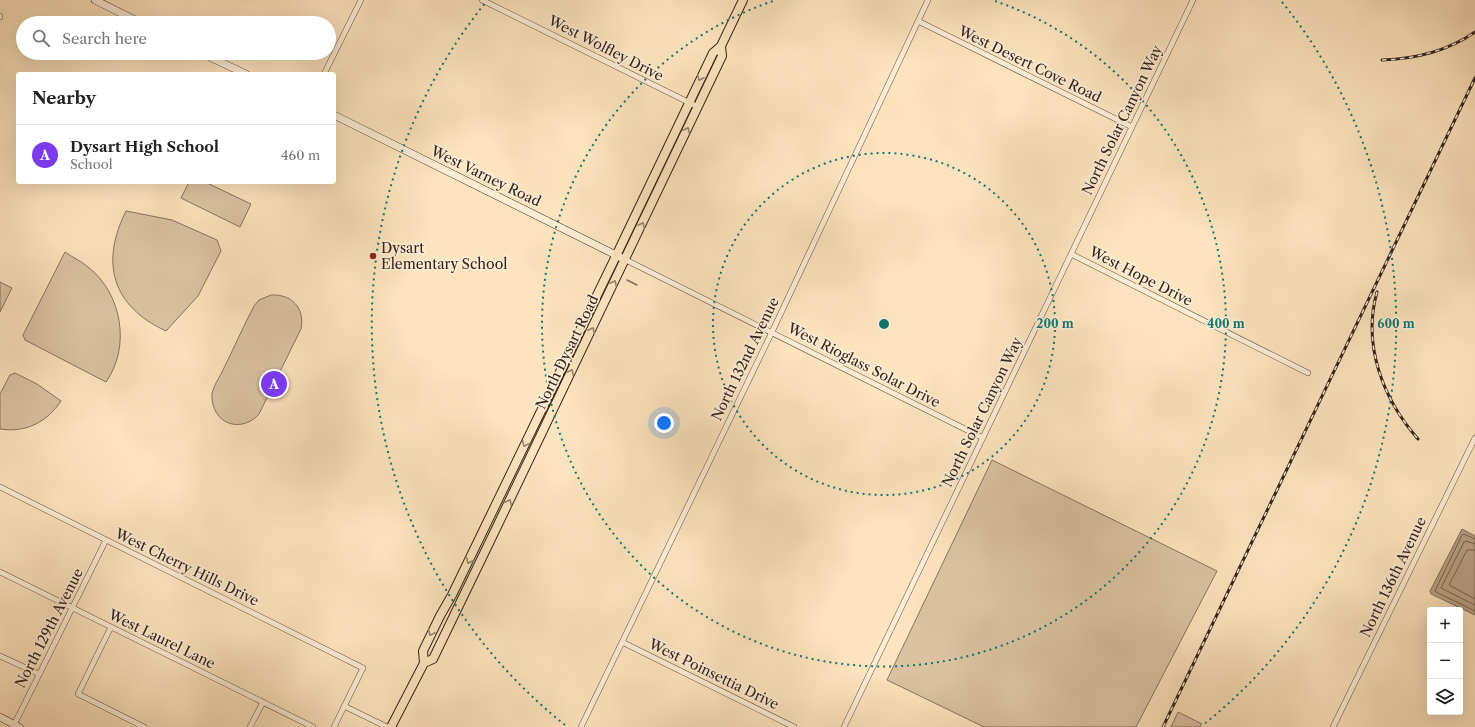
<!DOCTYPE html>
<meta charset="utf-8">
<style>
:root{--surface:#fff;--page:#f2f2f2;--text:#222;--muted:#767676;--line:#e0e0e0;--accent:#7c3aed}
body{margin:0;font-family:"Libre Caslon Text",serif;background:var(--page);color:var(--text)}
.controls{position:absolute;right:12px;bottom:12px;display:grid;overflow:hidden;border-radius:4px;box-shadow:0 4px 16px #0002}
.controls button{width:36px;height:36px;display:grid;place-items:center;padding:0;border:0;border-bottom:1px solid var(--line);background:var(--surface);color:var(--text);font:20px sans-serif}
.you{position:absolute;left:664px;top:423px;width:14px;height:14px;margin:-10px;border:3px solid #fff;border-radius:50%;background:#1a73e8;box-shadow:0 0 0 6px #1a73e833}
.badge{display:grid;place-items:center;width:26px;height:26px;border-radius:50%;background:var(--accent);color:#fff;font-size:13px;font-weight:700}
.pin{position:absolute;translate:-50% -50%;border:2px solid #fff;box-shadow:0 1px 4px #0006}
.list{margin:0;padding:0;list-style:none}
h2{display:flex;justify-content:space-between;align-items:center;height:52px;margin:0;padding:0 16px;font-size:17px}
h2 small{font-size:13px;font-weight:400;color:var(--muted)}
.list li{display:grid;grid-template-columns:26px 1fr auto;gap:12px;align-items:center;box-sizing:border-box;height:60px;padding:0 16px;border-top:1px solid var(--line)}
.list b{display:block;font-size:15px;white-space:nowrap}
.list p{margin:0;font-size:13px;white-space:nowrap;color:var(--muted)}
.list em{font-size:13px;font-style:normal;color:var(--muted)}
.icon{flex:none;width:22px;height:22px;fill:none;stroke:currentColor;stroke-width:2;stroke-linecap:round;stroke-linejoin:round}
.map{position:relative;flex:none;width:1475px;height:727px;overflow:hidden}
.search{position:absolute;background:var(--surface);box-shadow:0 4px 16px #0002;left:16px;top:16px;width:320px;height:44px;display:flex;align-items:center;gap:10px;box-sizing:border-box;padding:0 14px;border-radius:22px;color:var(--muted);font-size:15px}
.panel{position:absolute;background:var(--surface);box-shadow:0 4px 16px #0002;left:16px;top:72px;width:320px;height:112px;border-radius:4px}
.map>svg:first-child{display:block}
.green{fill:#dbc3a2;stroke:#88735f}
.water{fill:#b9a287;stroke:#846f5c}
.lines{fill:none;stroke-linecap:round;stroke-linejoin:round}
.shore{stroke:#766252;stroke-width:1}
.stream{stroke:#846f5c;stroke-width:1.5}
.street-casing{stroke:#665344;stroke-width:6}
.secondary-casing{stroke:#34231c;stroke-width:8}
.primary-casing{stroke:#34231c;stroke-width:10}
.street{stroke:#feedd5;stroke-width:5}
.secondary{stroke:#feedd5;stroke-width:7}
.primary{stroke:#fde4be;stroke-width:8}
.rail-casing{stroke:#34231c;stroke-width:3}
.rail{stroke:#feedd5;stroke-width:1.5;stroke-dasharray:4.5;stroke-linecap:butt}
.oneway{stroke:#98846d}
.ring{fill:none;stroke:#0f766e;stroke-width:2;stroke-dasharray:2 4}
.poi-dot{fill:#8f2418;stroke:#feedd5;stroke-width:1.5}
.labels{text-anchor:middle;stroke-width:3.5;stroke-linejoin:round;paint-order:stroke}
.street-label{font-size:14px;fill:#34231c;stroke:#feedd5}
.poi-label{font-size:14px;fill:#34231c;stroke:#feedd5;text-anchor:start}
.centre{fill:#0f766e;stroke:#feedd5;stroke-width:2}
.ring-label{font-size:12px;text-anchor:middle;font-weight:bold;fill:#0f766e;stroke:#feedd5;stroke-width:3.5;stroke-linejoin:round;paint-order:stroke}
</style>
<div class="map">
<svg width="1475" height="727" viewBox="0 0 1475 727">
<rect width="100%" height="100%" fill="#fde4be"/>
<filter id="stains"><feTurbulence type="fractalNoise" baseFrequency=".005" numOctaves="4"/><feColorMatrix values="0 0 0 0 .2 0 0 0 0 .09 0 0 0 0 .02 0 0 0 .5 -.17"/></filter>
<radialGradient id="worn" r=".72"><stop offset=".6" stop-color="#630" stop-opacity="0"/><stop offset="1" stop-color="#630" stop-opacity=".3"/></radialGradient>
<path class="green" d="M 189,182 L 205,182 L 251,204 L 240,227 L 181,198 Z
M 126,211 L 172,220 L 217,240 L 221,251 L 198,296 L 166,331 C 112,306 100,263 126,211 Z
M 65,252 C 72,257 81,261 88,267 C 122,293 131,347 106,382 L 25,340 L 23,335 Z
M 0,282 L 12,288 L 0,312 Z
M 271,295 C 292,294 305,308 301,329 L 259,414 C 252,422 242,426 232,424 C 218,421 211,407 212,394 C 213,387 219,378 222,372 C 233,350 243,327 254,306 L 259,300 Z
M 15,373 L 37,384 L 61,401 C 47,422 26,433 0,429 L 0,394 L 10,375 Z
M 992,460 L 1217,571 L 1136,727 L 984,727 L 887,680 Z
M 1178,712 L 1202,724 L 1200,727 L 1171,727 Z"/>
<path class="water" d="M 1462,529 L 1475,536 L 1475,615 L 1431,594 L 1430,591 Z"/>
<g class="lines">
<path class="shore" d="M 1475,539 L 1464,534 L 1462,535 L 1435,591 L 1436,592 L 1475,611
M 1475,544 L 1466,541 L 1464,542 L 1441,588 L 1475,605
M 1475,550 L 1467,550 L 1449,585 L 1475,599"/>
<path class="stream" d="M 627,280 L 637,285"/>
<defs>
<path id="street" d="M 482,0 L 698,107
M 0,16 L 0,17
M 918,21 L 1132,127
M 324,74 L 361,0
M 1071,254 L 1308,373
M 626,260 L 983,438
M 0,487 L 363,668 L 334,727
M 0,572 L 313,727
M 111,627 L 78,694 L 144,727
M 622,642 L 794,727
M 0,656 L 39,674
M 344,706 L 387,727
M 13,727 L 106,540
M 250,727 L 263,702
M 581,727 L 772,332 L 928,0
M 844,727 L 1193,0
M 1333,727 L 1475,438"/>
<path id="secondary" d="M 95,0 L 141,23
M 201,53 L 246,74
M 334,115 L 626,260
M 0,717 L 19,727"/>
<path id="primary" d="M 424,663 L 433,659 L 492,537 L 722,56 L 721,46
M 391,727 L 424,663 L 423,651 L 440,616 L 452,595 L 616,256 L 713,53 L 721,46 L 743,0"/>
</defs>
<use href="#street" class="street-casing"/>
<use href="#secondary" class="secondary-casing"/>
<use href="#primary" class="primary-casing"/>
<use href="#street" class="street"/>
<use href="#secondary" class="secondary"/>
<use href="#primary" class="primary"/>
<defs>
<path id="rail" d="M 1382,60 C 1414,59 1448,51 1475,32
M 1377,292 C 1362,345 1383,399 1418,439
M 1163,727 L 1475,78"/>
</defs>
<use href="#rail" class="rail-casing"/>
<use href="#rail" class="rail"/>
</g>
<defs><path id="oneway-chevron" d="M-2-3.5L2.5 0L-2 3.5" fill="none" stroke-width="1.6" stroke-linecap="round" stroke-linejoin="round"/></defs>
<g class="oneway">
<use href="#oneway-chevron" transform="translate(700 78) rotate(116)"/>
<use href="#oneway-chevron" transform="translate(687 130) rotate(-65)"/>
<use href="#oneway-chevron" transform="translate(642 225) rotate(-65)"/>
<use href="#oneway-chevron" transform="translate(614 283) rotate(-64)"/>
<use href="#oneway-chevron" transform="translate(592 330) rotate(-64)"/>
<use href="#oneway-chevron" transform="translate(571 372) rotate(-64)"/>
<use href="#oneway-chevron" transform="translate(525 444) rotate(116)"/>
<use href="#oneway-chevron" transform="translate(509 502) rotate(-65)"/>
<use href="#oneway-chevron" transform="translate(469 561) rotate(116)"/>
<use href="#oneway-chevron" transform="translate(431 633) rotate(116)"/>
</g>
<g class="ring">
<circle cx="884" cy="324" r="171"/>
<path d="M995 1A342 342 0 1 1 773 1"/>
<path d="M565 725A512 512 0 0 1 486 2M1282 2A512 512 0 0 1 1203 725"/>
</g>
<circle class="poi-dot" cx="373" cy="256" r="4"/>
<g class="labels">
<g class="street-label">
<text transform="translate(606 48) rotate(27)" y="5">West Wolfley Drive</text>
<text transform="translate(1030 64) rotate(26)" y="5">West Desert Cove Road</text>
<text transform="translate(1122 120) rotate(-64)" y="5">North Solar Canyon Way</text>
<text transform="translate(486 176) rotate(26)" y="5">West Varney Road</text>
<text transform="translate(1141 276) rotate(27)" y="5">West Hope Drive</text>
<text transform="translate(567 352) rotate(-64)" y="5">North Dysart Road</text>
<text transform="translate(745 359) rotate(-64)" y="5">North 132nd Avenue</text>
<text transform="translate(864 365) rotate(27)" y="5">West Rioglass Solar Drive</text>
<text transform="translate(982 412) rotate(-64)" y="5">North Solar Canyon Way</text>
<text transform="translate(187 567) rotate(26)" y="5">West Cherry Hills Drive</text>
<text transform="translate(1393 577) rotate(-64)" y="5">North 136th Avenue</text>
<text transform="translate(49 628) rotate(-63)" y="5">North 129th Avenue</text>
<text transform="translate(162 639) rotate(26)" y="5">West Laurel Lane</text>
<text transform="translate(714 674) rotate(26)" y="5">West Poinsettia Drive</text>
</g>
<g class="poi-label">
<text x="381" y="253">Dysart<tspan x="381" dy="16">Elementary School</tspan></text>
</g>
</g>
<circle cx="884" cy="324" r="6" class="centre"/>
<g class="ring-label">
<text x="1055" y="328">200 m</text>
<text x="1226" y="328">400 m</text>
<text x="1396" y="328">600 m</text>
</g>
<rect width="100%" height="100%" filter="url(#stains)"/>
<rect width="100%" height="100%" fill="url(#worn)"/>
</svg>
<div class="controls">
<button>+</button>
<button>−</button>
<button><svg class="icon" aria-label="layers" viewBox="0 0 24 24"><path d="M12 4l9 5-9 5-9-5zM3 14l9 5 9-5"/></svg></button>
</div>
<div class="you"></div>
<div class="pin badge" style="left:274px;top:384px">A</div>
<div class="search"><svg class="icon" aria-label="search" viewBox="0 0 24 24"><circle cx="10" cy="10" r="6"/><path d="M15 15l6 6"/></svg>Search here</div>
<section class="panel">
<h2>Nearby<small></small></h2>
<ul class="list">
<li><span class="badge">A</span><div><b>Dysart High School</b><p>School</p></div><em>460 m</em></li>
</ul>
</section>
</div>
